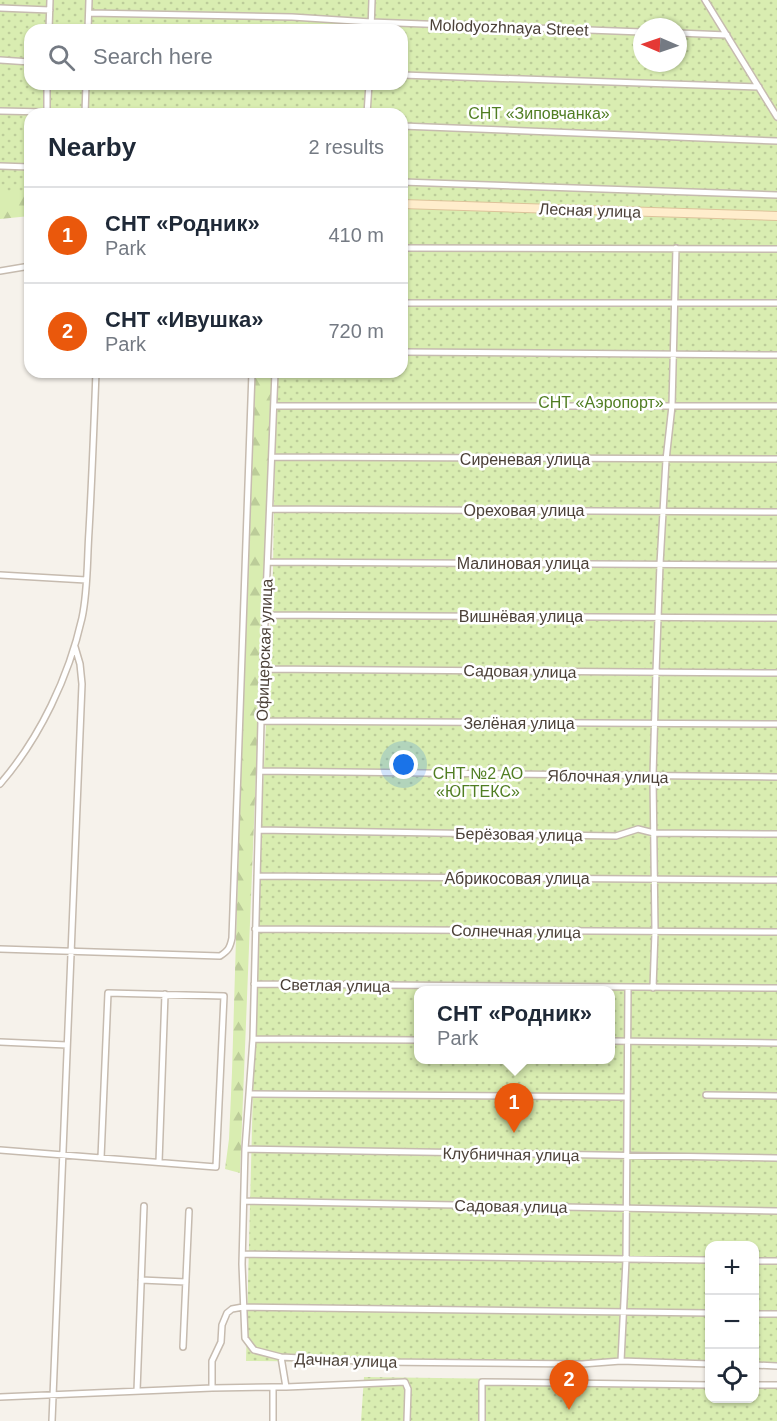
<!DOCTYPE html>
<meta charset="utf-8">
<style>
:root{--surface:#fff;--page:#f6f6f7;--text:#1f2937;--muted:#747a83;--line:#e0e1e3;--accent:#ea580c}
body{margin:0;font-family:Helvetica,sans-serif;background:var(--page);color:var(--text)}
.controls{position:absolute;right:18px;bottom:18px;display:grid;overflow:hidden;border-radius:12px;box-shadow:0 2px 4px #0004}
.controls button{width:54px;height:54px;display:grid;place-items:center;padding:0;border:0;border-bottom:2px solid var(--line);background:var(--surface);color:var(--text);font:30px sans-serif}
.compass{position:absolute;left:633px;top:18px;width:54px;height:54px;border-radius:50%;background:var(--surface);box-shadow:0 2px 4px #0004;rotate:272deg}
.you{position:absolute;left:404px;top:765px;width:21px;height:21px;margin:-15px;border:4px solid #fff;border-radius:50%;background:#1a73e8;box-shadow:0 0 0 9px #1a73e833}
.badge{display:grid;place-items:center;width:39px;height:39px;border-radius:50%;background:var(--accent);color:#fff;font-size:20px;font-weight:700}
.pin{position:absolute;translate:-50% -50px;filter:drop-shadow(0 2px 3px #0008)}
.pin::after{content:'';position:absolute;top:32px;width:21px;height:18px;background:inherit;clip-path:polygon(0 0,100% 0,50% 100%)}
.popup{position:absolute;left:414px;top:986px;width:201px;height:78px;box-sizing:border-box;display:grid;place-content:center;border-radius:12px;background:var(--surface);filter:drop-shadow(0 2px 4px #0005);font-size:20px;white-space:nowrap;color:var(--muted)}
.popup b{font-size:22px;color:var(--text)}
.popup::after{content:'';position:absolute;left:50%;top:100%;margin-left:-12px;border:12px solid transparent;border-top-color:var(--surface)}
.list{margin:0;padding:0;list-style:none}
h2{display:flex;justify-content:space-between;align-items:center;height:78px;margin:0;padding:0 24px;font-size:26px}
h2 small{font-size:20px;font-weight:400;color:var(--muted)}
.list li{display:grid;grid-template-columns:39px 1fr auto;gap:18px;align-items:center;box-sizing:border-box;height:96px;padding:0 24px;border-top:2px solid var(--line)}
.list b{display:block;font-size:22px;white-space:nowrap}
.list p{margin:0;font-size:20px;white-space:nowrap;color:var(--muted)}
.list em{font-size:20px;font-style:normal;color:var(--muted)}
.icon{flex:none;width:33px;height:33px;fill:none;stroke:currentColor;stroke-width:2;stroke-linecap:round;stroke-linejoin:round}
.map{position:relative;flex:none;width:777px;height:1421px;overflow:hidden}
.search{position:absolute;background:var(--surface);box-shadow:0 2px 4px #0004;left:24px;top:24px;width:384px;height:66px;display:flex;align-items:center;gap:15px;box-sizing:border-box;padding:0 21px;border-radius:18px;color:var(--muted);font-size:22px}
.panel{position:absolute;background:var(--surface);box-shadow:0 2px 4px #0004;left:24px;top:108px;width:384px;height:270px;border-radius:18px}
.map>svg:first-child{display:block}
.grass{fill:url(#grass-dots);fill-rule:evenodd}
.forest{fill:url(#forest-firs)}
.lines{fill:none;stroke-linecap:round;stroke-linejoin:round}
.street-casing{stroke:#c6bbaf;stroke-width:8}
.secondary-casing{stroke:#ddc39a;stroke-width:10}
.street{stroke:#fff;stroke-width:5}
.secondary{stroke:#ffedcc;stroke-width:8}
.labels{text-anchor:middle;stroke-width:5;stroke-linejoin:round;paint-order:stroke}
.street-label{font-size:16px;fill:#4c4138;stroke:#fff}
.park-label{font-size:16px;fill:#517e23;stroke:#fff}
</style>
<div class="map">
<svg width="777" height="1421" viewBox="0 0 777 1421">
<defs>
<pattern id="grass-dots" width="8" height="8" patternUnits="userSpaceOnUse" patternTransform="scale(1.5)"><rect width="8" height="8" fill="#d9edb1"/><path d="M2 2h.1M6 6h.1" fill="none" stroke="#bccc99" stroke-width="1.8" stroke-linecap="round"/></pattern>
<pattern id="forest-firs" width="22" height="20" patternUnits="userSpaceOnUse" patternTransform="scale(1.5)"><rect width="22" height="20" fill="#d9edb1"/><path d="M5 1l3.5 6h-7zM16 11l3.5 6h-7z" fill="#bccc99"/></pattern>
</defs>
<rect width="100%" height="100%" fill="#f6f2eb"/>
<path class="grass" d="M 0,0 L 777,0 L 777,1365 L 755,1365 L 754,1246 L 710,1246 L 709,1365 L 246,1361 L 255,1012 L 254,984 L 273,571 L 276,372 L 402,372 L 402,114 L 30,114 L 30,202 L 0,200 ZM 642,27 L 678,27 L 678,63 L 642,63 ZM 30,30 L 402,30 L 402,84 L 30,84 ZM 418,990 L 610,990 L 610,1060 L 418,1060 Z
M 364,1377 L 709,1382 L 710,1398 L 754,1398 L 755,1383 L 777,1384 L 777,1421 L 361,1421 Z"/>
<path class="forest" d="M 0,191 L 30,193 L 30,216 L 0,219 Z
M 253,372 L 272,372 L 240,1173 L 225,1169 L 229,1139 L 232,1072 Z"/>
<g class="lines">
<defs>
<path id="street" d="M 705,0 L 777,117
M 0,8 L 50,10
M 89,13 L 292,17 L 371,22 L 642,32
M 49,30 L 50,0
M 88,30 L 89,0
M 371,30 L 372,0
M 678,33 L 727,35
M 0,60 L 30,62
M 402,75 L 759,87
M 0,111 L 47,112
M 47,114 L 47,84
M 85,114 L 86,84
M 367,114 L 369,84
M 402,126 L 777,141
M 0,166 L 30,167
M 402,182 L 777,195
M 402,248 L 777,249
M 0,271 L 30,266
M 402,303 L 777,303
M 402,352 L 777,355
M 275,372 L 261,721 L 253,1039 L 245,1149 L 242,1264 L 245,1338 L 254,1350 L 281,1357 L 379,1362 L 582,1364 L 621,1361 L 710,1364
M 274,406 L 777,406
M 273,457 L 777,459
M 270,509 L 777,512
M 268,562 L 777,565
M 0,575 L 86,580
M 266,615 L 777,618
M 263,669 L 777,673
M 261,721 L 777,724
M 260,771 L 777,777
M 0,784 C 40,738 69,676 82,618 C 88,590 87,560 89,531 C 92,478 94,425 96,372
M 259,830 L 616,836 L 638,829 L 654,833 L 777,834
M 257,876 L 777,880
M 255,929 L 777,932
M 0,949 L 220,956 C 228,951 230,948 232,938 L 252,372
M 254,984 L 777,988
M 653,988 L 655,932 L 653,776 L 656,672 L 660,564 L 666,460 L 672,406 L 676,248
M 253,1039 L 418,1040
M 610,1041 L 777,1043
M 0,1042 L 67,1045
M 250,1094 L 626,1097
M 706,1095 L 777,1096
M 245,1149 L 777,1158
M 0,1150 L 216,1167 L 224,996 L 108,993 L 101,1158
M 159,1162 L 165,994
M 244,1201 L 777,1211
M 243,1254 L 710,1260
M 754,1261 L 777,1261
M 141,1280 L 186,1282
M 754,1314 L 777,1314
M 183,1347 L 189,1211
M 621,1361 L 626,1260 L 628,988
M 754,1365 L 777,1366
M 754,1385 L 777,1385
M 273,1387 L 212,1388 L 212,1361 L 221,1342 L 222,1325 L 227,1313 L 232,1309 L 243,1307 L 710,1313
M 286,1387 L 405,1382 L 408,1389 L 407,1421
M 137,1391 L 144,1206
M 0,1397 L 212,1388
M 52,1421 L 82,684 L 80,664 L 75,647
M 273,1421 L 273,1387 L 286,1387 L 281,1357
M 482,1421 L 482,1382 L 710,1385"/>
<path id="secondary" d="M 402,204 L 777,216"/>
</defs>
<use href="#street" class="street-casing"/>
<use href="#secondary" class="secondary-casing"/>
<use href="#street" class="street"/>
<use href="#secondary" class="secondary"/>
</g>
<g class="labels">
<g class="street-label">
<text transform="translate(509 27) rotate(2)" y="6">Molodyozhnaya Street</text>
<text transform="translate(590 210) rotate(2)" y="6">Лесная улица</text>
<text x="525" y="465">Сиреневая улица</text>
<text x="524" y="516">Ореховая улица</text>
<text x="523" y="569">Малиновая улица</text>
<text x="521" y="622">Вишнёвая улица</text>
<text transform="translate(264 650) rotate(-88)" y="6">Офицерская улица</text>
<text transform="translate(520 671) rotate(1)" y="6">Садовая улица</text>
<text x="519" y="729">Зелёная улица</text>
<text transform="translate(608 776) rotate(1)" y="6">Яблочная улица</text>
<text transform="translate(519 834) rotate(1)" y="6">Берёзовая улица</text>
<text x="517" y="884">Абрикосовая улица</text>
<text transform="translate(516 931) rotate(1)" y="6">Солнечная улица</text>
<text transform="translate(335 985) rotate(1)" y="6">Светлая улица</text>
<text transform="translate(511 1154) rotate(1)" y="6">Клубничная улица</text>
<text transform="translate(511 1206) rotate(1)" y="6">Садовая улица</text>
<text transform="translate(346 1360) rotate(2)" y="6">Дачная улица</text>
</g>
<g class="park-label">
<text x="539" y="119">СНТ «Зиповчанка»</text>
<text x="601" y="408">СНТ «Аэропорт»</text>
<text x="478" y="779">СНТ №2 АО<tspan x="478" dy="18">«ЮГТЕКС»</tspan></text>
</g>
</g>
</svg>
<div class="controls">
<button>+</button>
<button>−</button>
<button><svg class="icon" aria-label="locate" viewBox="0 0 24 24"><circle cx="12" cy="12" r="6"/><path d="M12 2v4M12 18v4M2 12h4M18 12h4"/></svg></button>
</div>
<svg class="compass" viewBox="-18 -18 36 36"><path d="M0-13l5 13h-10z" fill="#e53935"/><path d="M0 13l5-13h-10z" fill="#747a83"/></svg>
<div class="you"></div>
<div class="pin badge" style="left:514px;top:1133px">1</div>
<div class="popup"><b>СНТ «Родник»</b>Park</div>
<div class="pin badge" style="left:569px;top:1410px">2</div>
<div class="search"><svg class="icon" aria-label="search" viewBox="0 0 24 24"><circle cx="10" cy="10" r="6"/><path d="M15 15l6 6"/></svg>Search here</div>
<section class="panel">
<h2>Nearby<small>2 results</small></h2>
<ul class="list">
<li><span class="badge">1</span><div><b>СНТ «Родник»</b><p>Park</p></div><em>410 m</em></li>
<li><span class="badge">2</span><div><b>СНТ «Ивушка»</b><p>Park</p></div><em>720 m</em></li>
</ul>
</section>
</div>
